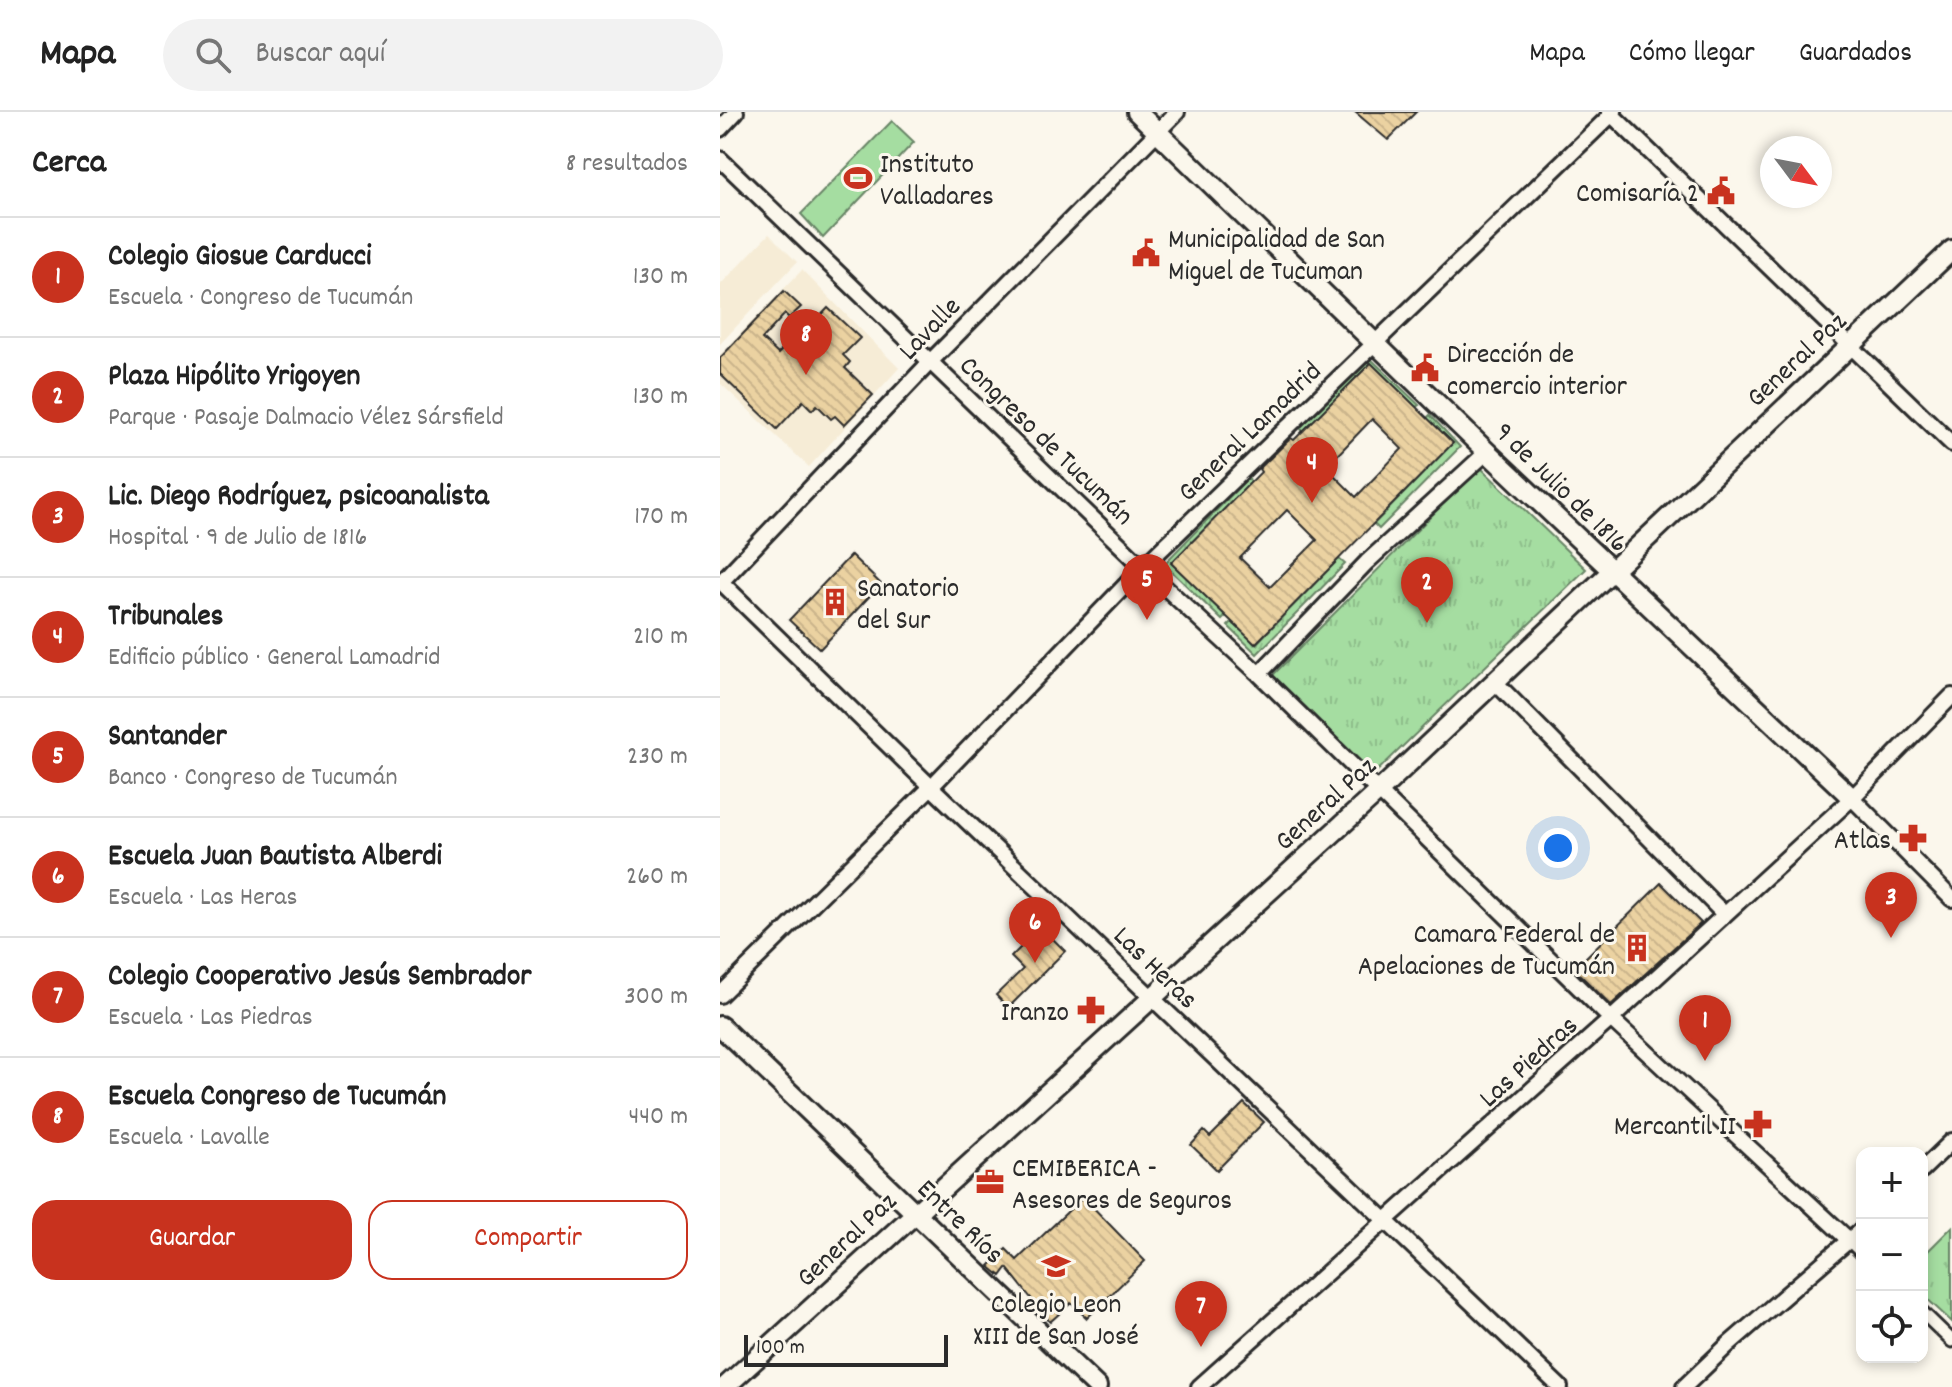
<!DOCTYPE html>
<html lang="es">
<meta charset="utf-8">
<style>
:root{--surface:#fff;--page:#f2f2f2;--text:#222;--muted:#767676;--line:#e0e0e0;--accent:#c8321e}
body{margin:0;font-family:Dekko,sans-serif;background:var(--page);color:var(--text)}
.controls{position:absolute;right:24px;bottom:24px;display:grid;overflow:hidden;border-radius:16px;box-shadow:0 4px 12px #0003}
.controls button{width:72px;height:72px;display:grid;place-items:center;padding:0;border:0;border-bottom:2px solid var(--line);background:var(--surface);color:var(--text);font:40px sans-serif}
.compass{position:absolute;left:1040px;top:24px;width:72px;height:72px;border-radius:50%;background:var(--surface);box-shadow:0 4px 12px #0003;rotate:122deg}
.scale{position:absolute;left:24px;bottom:20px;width:204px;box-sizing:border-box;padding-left:8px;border:4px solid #2b2b2b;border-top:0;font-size:22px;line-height:28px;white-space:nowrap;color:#2b2b2b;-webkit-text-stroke:6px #fbf7ec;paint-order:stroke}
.you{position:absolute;left:838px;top:736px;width:28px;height:28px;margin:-20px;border:6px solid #fff;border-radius:50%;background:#1a73e8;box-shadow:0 0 0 12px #1a73e833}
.badge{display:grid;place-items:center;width:52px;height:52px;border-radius:50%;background:var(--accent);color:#fff;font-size:26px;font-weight:700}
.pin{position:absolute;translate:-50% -66px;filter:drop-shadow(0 2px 4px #0008)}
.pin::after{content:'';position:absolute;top:42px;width:28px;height:24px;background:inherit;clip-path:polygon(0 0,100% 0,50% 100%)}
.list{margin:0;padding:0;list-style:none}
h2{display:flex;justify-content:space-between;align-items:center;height:104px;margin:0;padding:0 32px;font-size:34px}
h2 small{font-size:26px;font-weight:400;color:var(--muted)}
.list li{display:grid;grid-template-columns:52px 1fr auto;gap:24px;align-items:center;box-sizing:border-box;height:120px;padding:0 32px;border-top:2px solid var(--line)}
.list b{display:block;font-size:30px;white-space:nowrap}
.list p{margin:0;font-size:26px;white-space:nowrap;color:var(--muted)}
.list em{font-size:26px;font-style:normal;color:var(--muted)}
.actions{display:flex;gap:16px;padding:24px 32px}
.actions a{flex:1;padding:18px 0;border:2px solid var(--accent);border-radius:24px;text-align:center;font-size:28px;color:var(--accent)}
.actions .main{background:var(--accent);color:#fff}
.icon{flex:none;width:44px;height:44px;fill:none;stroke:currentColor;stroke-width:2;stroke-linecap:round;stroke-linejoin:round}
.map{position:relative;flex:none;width:1232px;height:1275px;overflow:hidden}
header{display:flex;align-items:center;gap:48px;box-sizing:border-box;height:112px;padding:0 40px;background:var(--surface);border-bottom:2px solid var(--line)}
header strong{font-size:38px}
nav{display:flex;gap:44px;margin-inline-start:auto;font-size:28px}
.search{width:560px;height:72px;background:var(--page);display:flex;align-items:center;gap:20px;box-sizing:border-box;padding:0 28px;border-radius:44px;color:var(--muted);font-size:30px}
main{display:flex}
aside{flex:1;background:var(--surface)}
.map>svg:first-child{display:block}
.built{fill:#f6ecd6}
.grass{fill:url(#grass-tufts);stroke:#688466;stroke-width:2}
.pitch{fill:#a5dda1;stroke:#688466;stroke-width:2}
.building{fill:url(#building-back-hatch);stroke:#2b2b2b;stroke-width:2;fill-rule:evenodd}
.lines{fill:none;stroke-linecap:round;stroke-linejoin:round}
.pedestrian-casing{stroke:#2b2b2b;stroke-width:17}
.minor-casing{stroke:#2b2b2b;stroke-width:20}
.tertiary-casing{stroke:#2b2b2b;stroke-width:24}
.pedestrian{stroke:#fbf7ec;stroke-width:11}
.minor{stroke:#fbf7ec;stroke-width:14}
.tertiary{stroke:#fbf7ec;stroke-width:18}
.labels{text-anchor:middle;stroke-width:6;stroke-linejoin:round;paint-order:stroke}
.poi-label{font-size:28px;fill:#2b2b2b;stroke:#fbf7ec;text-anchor:start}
.street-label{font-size:28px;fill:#2b2b2b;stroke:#fbf7ec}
</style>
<header>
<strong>Mapa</strong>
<div class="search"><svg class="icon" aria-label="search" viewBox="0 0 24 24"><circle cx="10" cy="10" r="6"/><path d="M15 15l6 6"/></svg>Buscar aquí</div>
<nav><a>Mapa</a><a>Cómo llegar</a><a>Guardados</a></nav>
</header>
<main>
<aside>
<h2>Cerca<small>8 resultados</small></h2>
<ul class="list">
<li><span class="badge">1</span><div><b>Colegio Giosue Carducci</b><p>Escuela · Congreso de Tucumán</p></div><em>130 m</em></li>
<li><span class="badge">2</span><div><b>Plaza Hipólito Yrigoyen</b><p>Parque · Pasaje Dalmacio Vélez Sársfield</p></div><em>130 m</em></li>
<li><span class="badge">3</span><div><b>Lic. Diego Rodríguez, psicoanalista</b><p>Hospital · 9 de Julio de 1816</p></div><em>170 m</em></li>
<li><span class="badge">4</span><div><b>Tribunales</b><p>Edificio público · General Lamadrid</p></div><em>210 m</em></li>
<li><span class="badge">5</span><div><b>Santander</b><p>Banco · Congreso de Tucumán</p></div><em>230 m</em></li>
<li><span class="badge">6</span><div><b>Escuela Juan Bautista Alberdi</b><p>Escuela · Las Heras</p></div><em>260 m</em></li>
<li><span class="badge">7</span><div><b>Colegio Cooperativo Jesús Sembrador</b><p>Escuela · Las Piedras</p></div><em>300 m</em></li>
<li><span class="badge">8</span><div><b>Escuela Congreso de Tucumán</b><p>Escuela · Lavalle</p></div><em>440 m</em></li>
</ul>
<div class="actions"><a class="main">Guardar</a><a>Compartir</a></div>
</aside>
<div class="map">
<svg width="1232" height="1275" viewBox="0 0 1232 1275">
<defs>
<pattern id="grass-tufts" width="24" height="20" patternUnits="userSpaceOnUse" patternTransform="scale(2)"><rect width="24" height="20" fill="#a5dda1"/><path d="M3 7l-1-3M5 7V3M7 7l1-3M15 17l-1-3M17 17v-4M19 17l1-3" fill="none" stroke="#8ebe8b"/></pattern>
<pattern id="building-back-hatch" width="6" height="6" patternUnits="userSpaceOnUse" patternTransform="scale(2)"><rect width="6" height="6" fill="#ebd2a1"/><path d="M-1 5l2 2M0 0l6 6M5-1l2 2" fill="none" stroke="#cab48b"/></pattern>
</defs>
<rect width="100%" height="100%" fill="#fbf7ec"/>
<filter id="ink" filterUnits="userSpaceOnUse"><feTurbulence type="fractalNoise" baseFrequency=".0125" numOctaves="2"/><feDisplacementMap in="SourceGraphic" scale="16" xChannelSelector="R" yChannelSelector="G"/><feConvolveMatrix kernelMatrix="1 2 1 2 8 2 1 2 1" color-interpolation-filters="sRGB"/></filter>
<g filter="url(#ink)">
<path class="built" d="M 49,122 L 77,150 L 0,232 L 0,173 Z
M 82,158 L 179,256 L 89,355 L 0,271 L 0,243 Z"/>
<path class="grass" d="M 650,246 L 699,293 L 696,295 L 651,251 L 583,319 L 579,315 Z
M 710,303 L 740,335 L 659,417 L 654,412 L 733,331 L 707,306 Z
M 760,355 L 866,457 L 649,667 L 551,565 Z
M 528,366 L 531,370 L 451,451 L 506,504 L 502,508 L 444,452 Z
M 619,447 L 625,452 L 537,542 L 508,514 L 512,510 L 536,532 Z
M 1232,1115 L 1232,1210 L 1202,1182 L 1202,1145 Z"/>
<path class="pitch" d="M 172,9 L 194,30 L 103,126 L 81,102 Z"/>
<path class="building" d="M 635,0 L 696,0 L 668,28 Z
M 64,179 L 81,195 L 69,206 L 65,202 L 42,227 L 58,242 L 88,211 L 91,214 L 108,196 L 140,226 L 123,243 L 130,250 L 125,256 L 153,283 L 124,313 L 115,304 L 111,307 L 97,293 L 92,298 L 83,289 L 57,317 L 0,262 L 0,246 Z
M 651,251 L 733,331 L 535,532 L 451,451 L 541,360 L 539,357 L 571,326 L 574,328 ZM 652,307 L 682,337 L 636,385 L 606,355 ZM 567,398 L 597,428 L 550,475 L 520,446 Z
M 131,443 L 161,472 L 100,537 L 69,508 Z
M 941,771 L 981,811 L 891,893 L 854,857 Z
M 321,815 L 345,839 L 288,896 L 276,883 L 303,857 L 291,845 Z
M 524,991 L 544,1010 L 497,1058 L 471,1033 L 484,1019 L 490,1025 Z
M 363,1085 L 425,1149 L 367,1206 L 351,1191 L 330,1210 L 287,1156 L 281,1164 L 269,1154 L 286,1137 L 297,1148 Z"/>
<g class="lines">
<defs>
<path id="pedestrian" d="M 1130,1129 L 1142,1141
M 1202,1200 L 1232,1229"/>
<path id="minor" d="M 889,0 L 1232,332
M 0,17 L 16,0
M 0,47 L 423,455 L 539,562 L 891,907 L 1130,1129
M 0,469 L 211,675 L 840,1275
M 0,471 L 210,250 L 457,0
M 539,562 L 647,450 L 767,340
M 774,569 L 1004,802
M 1132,686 L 1232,787
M 0,883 L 211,675 L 423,455 L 894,0
M 1202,1058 L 1232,1029
M 479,1275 L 891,907 L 1132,686 L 1232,584
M 964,1275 L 1009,1232 L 1142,1117"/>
<path id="tertiary" d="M 417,0 L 767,340 L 1132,686
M 0,914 L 377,1275
M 5,1275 L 659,679 L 1232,138"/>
</defs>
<use href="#pedestrian" class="pedestrian-casing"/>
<use href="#minor" class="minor-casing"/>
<use href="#tertiary" class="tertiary-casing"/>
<use href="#pedestrian" class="pedestrian"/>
<use href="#minor" class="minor"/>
<use href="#tertiary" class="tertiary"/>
</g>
</g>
<defs>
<symbol id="stadium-bare" viewBox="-9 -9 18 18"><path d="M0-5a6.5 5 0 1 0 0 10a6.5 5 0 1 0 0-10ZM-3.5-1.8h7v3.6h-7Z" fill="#c8321e" stroke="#fbf7ec" stroke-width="2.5" paint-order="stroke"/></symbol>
<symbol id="civic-bare" viewBox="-9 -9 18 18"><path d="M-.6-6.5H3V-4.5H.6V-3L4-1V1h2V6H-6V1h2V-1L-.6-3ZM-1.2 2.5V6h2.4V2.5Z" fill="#c8321e" stroke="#fbf7ec" stroke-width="2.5" paint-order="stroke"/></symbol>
<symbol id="building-bare" viewBox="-9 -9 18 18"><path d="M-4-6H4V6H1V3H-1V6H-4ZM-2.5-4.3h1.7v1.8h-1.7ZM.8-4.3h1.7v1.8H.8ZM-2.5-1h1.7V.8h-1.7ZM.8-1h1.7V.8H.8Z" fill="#c8321e" stroke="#fbf7ec" stroke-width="2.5" paint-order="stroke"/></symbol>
<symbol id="pharmacy-bare" viewBox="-9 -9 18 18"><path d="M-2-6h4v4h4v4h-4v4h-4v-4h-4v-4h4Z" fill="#c8321e" stroke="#fbf7ec" stroke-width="2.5" paint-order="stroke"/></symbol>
<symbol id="office-bare" viewBox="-9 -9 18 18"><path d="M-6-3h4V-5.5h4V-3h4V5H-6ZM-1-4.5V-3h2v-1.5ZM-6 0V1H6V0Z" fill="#c8321e" stroke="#fbf7ec" stroke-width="2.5" paint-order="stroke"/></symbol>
<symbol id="school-bare" viewBox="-9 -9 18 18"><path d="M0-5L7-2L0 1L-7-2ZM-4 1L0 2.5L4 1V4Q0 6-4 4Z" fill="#c8321e" stroke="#fbf7ec" stroke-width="2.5" paint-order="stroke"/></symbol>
</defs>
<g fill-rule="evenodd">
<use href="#stadium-bare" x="118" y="46" width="40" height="40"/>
<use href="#civic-bare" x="981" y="59" width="40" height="40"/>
<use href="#civic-bare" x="406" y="121" width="40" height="40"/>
<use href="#civic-bare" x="685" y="236" width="40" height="40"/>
<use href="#building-bare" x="95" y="470" width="40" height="40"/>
<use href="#pharmacy-bare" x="1173" y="706" width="40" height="40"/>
<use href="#building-bare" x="897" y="816" width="40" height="40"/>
<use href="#pharmacy-bare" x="351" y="878" width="40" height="40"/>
<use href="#pharmacy-bare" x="1018" y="992" width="40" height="40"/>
<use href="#office-bare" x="250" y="1050" width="40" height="40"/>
<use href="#school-bare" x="316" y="1134" width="40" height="40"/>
</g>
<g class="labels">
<g class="poi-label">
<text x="160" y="60">Instituto<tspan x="160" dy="32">Valladares</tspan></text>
<text x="979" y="89" text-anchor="end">Comisaría 2</text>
<text x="448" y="135">Municipalidad de San<tspan x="448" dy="32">Miguel de Tucuman</tspan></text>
<text x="727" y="250">Dirección de<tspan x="727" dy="32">comercio interior</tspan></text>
<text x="137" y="484">Sanatorio<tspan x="137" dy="32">del Sur</tspan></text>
<text x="1171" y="736" text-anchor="end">Atlas</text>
<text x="895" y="830" text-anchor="end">Camara Federal de<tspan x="895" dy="32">Apelaciones de Tucumán</tspan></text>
<text x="349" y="908" text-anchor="end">Iranzo</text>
<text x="1016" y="1022" text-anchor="end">Mercantil II</text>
<text x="292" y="1064">CEMIBERICA -<tspan x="292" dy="32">Asesores de Seguros</tspan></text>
<text x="336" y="1200" text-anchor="middle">Colegio Leon<tspan x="336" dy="32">XIII de San José</tspan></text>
</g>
<g class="street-label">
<text transform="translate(208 215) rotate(-46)" y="10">Lavalle</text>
<text transform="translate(1075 246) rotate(-43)" y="10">General Paz</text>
<text transform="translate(528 318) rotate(-44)" y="10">General Lamadrid</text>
<text transform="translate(328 327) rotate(44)" y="10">Congreso de Tucumán</text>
<text transform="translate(843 374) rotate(44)" y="10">9 de Julio de 1816</text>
<text transform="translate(604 690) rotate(-42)" y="10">General Paz</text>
<text transform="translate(437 854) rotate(44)" y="10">Las Heras</text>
<text transform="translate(807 948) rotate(-42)" y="10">Las Piedras</text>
<text transform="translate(242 1108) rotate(44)" y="10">Entre Ríos</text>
<text transform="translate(125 1126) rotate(-43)" y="10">General Paz</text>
</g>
</g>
</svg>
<div class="controls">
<button>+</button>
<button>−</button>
<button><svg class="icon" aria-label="locate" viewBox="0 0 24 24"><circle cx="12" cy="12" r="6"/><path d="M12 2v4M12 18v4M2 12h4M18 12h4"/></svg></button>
</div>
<svg class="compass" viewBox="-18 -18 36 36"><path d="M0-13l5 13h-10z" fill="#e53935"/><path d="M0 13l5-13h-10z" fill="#767676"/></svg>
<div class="scale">100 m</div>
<div class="you"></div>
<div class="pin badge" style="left:985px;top:949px">1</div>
<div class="pin badge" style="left:707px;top:511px">2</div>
<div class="pin badge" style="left:1171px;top:826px">3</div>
<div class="pin badge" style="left:592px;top:391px">4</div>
<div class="pin badge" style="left:427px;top:508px">5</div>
<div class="pin badge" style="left:315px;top:851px">6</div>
<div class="pin badge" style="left:481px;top:1235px">7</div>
<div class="pin badge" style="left:86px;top:263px">8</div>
</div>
</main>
